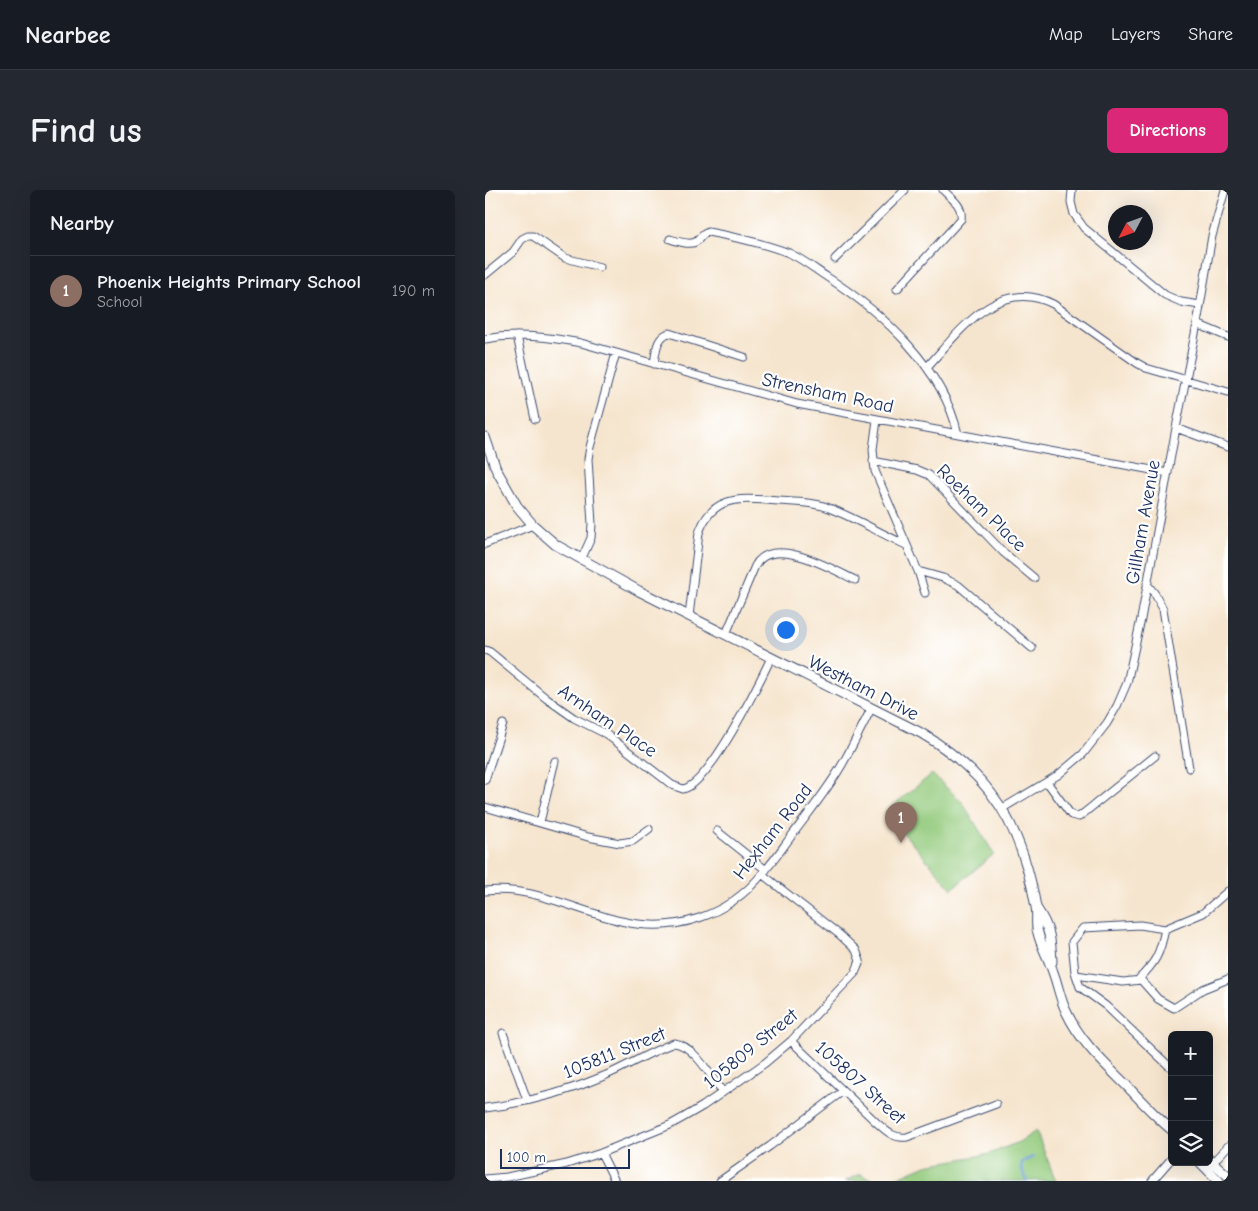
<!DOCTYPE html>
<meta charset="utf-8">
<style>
:root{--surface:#171b24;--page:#242831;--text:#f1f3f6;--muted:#9ea1a6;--line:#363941;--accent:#db2777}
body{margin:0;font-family:"Comic Neue",sans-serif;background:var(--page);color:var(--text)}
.controls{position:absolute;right:15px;bottom:15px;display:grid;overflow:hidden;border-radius:8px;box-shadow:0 5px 20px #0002}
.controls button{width:45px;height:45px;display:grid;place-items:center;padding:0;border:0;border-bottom:1px solid var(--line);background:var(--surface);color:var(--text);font:25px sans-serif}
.compass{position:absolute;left:623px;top:15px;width:45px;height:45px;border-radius:50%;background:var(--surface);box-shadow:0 5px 20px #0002;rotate:229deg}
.scale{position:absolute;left:15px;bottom:12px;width:130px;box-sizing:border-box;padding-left:5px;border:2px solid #1b2f5e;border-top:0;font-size:14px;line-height:18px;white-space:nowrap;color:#1b2f5e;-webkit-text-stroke:4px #fff;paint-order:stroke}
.you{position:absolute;left:300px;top:439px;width:18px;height:18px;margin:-12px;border:4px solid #fff;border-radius:50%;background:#1a73e8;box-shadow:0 0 0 8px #1a73e833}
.badge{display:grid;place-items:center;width:32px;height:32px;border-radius:50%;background:var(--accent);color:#fff;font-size:16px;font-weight:700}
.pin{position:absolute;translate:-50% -41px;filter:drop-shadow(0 1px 2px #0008)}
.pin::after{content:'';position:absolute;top:26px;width:18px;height:15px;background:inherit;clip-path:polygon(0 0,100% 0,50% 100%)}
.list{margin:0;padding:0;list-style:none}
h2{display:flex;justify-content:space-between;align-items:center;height:65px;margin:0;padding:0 20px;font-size:21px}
h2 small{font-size:16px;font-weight:400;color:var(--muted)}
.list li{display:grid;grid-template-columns:32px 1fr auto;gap:15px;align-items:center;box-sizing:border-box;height:70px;padding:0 20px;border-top:1px solid var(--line)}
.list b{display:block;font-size:19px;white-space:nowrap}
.list p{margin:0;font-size:16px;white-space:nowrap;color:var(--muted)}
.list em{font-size:16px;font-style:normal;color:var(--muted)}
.icon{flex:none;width:28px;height:28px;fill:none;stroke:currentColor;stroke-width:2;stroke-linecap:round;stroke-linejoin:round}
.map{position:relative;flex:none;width:743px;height:991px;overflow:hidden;border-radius:8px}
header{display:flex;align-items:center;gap:30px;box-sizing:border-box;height:70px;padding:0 25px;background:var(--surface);border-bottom:1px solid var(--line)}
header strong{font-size:24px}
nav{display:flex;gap:28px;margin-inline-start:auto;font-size:18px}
.intro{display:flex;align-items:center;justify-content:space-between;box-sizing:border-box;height:120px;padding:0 30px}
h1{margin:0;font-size:35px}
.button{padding:12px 22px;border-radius:8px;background:var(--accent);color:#fff;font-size:18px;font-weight:700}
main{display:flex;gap:30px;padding:0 30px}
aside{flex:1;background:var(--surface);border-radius:8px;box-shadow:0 5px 20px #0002}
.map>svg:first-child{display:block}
.green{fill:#94cb7e;stroke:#587d6e}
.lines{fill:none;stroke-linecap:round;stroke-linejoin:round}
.stream{stroke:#709fd9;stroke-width:2.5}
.minor-casing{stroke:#3c4a6f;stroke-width:9}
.tertiary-casing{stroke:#3c4a6f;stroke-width:11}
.minor{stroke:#fff;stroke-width:7}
.tertiary{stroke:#fff;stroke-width:9}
.labels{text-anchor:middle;stroke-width:4.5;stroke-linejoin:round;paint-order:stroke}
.street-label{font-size:19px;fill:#1b2f5e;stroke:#fff}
</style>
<header>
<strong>Nearbee</strong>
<nav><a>Map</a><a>Layers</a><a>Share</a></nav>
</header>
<div class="intro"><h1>Find us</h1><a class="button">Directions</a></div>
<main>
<aside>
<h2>Nearby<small></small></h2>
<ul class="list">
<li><span class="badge" style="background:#8d6e63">1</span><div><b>Phoenix Heights Primary School</b><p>School</p></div><em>190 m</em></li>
</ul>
</aside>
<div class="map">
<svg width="743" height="991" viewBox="0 0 743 991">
<rect width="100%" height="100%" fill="#fff"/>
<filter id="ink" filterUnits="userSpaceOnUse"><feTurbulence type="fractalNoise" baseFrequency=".02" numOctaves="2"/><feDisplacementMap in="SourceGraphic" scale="10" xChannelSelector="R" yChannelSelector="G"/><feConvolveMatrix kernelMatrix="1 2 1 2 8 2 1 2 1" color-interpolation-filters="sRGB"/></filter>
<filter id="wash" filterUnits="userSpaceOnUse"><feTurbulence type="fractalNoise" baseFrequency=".0096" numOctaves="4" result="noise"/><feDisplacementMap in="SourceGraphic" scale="20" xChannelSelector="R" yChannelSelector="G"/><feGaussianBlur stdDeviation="1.12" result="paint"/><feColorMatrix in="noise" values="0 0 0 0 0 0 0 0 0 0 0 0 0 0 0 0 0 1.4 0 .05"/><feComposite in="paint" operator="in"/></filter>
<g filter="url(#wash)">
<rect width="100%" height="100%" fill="#f6e5ce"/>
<path class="green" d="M 447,584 L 477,612 L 509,664 L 467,699 L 400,622 Z
M 551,941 L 571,991 L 404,991 L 441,975 L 504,964 L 534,952 Z
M 376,984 L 390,991 L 360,991 Z"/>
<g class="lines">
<path class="stream" d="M 542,991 L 536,978 L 537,972 L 548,967"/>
</g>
</g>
<g filter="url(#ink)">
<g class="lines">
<defs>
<path id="minor" d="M 587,0 L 586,12 L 589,24 L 599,38 L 680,105 L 696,112 L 715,115
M 185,49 C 192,51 207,57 213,50 C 217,46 217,44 223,42 C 250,47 278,53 304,63 C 317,69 330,79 342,87 C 398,123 458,178 473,244
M 350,69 L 420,0
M 0,85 L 28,62 L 37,49 L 43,46 L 48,46 L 80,68 L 115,77
M 412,99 L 476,29 C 478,15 467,9 458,0
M 712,134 L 743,147
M 32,146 L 50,229
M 0,149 C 32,143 64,147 96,153 L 312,214 L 683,283
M 169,174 C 171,162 171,147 184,143 L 259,167
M 442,177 C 475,141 513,86 568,114 L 652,173 L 661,178 L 743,202
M 392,230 L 388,259 L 390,281 L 433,381 L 440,403
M 691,238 L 743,257
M 388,271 L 432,280 L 444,285 L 518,362 L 549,388
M 0,354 L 48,335
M 96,370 L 106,348 L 107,334 L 103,269 L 105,257 L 131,163
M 433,381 L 458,388 L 473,395 L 547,458
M 662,394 L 670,404 L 678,419 L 704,578
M 204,426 L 214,343 C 228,302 260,309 294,311 C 310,312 329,312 344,318 C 370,328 395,343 421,355
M 241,444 L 270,376 C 287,344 347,379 370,390
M 0,460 L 5,462 L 62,509 L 89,528 L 121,544 L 187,595 L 198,599 C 224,595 274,493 286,468
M 0,590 L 18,534
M 562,592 L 586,625 L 594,627 L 670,566
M 0,617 L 103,647 L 135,653 L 148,651 L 164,639
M 518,618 L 573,585 L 598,564 L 622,533 L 632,516 L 642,493 L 656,429 L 691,238 L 712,134 L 727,46 L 740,0
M 55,632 L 70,571
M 232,641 L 281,680
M 0,701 C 46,695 91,721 136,731 C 190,744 243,726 278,683 C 289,671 298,657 308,644 C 325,621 344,598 358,573 C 368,555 377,537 386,519
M 591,785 L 638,792 L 656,790 L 673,809 L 689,818 L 718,799 L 743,789
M 653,790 C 671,772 675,764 680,739
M 18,843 L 42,910
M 306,851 L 391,932 C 400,940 408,949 422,947 L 511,914
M 684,876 L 621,816 L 595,797 L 590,782 L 587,752 L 598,738 L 655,735 L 680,739 L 718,723 L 743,701
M 0,918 C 40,913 82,902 119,886 C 143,876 164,862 189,853 C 208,854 227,888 238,902
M 116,963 L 130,991
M 728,972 L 743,956
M 0,989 L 22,987 L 82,974 L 116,963 L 185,935 L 201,926 L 218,916 L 280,873 L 306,851 L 350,804 L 370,783 L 373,776 L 375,771 L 371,760 L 355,745 L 277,684
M 235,991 L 285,956 L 358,901
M 667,991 L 687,968"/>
<path id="tertiary" d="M 0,247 L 11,279 L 32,316 L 48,335 L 71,355 L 154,401 L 436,543 C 507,585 537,637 551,717 C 553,725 550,734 553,743 C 556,756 564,769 568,782 C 573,795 575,809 581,821 C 595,852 620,874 643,897 C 657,912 671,927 687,940
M 552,719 C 565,738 566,750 567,772
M 724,969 L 743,986
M 715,972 L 734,991"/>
</defs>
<use href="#minor" class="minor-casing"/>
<use href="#tertiary" class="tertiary-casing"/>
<use href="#minor" class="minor"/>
<use href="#tertiary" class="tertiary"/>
</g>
</g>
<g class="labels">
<g class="street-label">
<text transform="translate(343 202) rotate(12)" y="7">Strensham Road</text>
<text transform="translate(497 317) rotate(44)" y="7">Roeham Place</text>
<text transform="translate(657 332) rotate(-80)" y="7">Gillham Avenue</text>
<text transform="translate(379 497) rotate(27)" y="7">Westham Drive</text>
<text transform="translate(123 530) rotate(34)" y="7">Arnham Place</text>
<text transform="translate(287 641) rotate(-52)" y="7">Hexham Road</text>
<text transform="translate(265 858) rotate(-39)" y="7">105809 Street</text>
<text transform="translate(129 862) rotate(-22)" y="7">105811 Street</text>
<text transform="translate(376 892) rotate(42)" y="7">105807 Street</text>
</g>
</g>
</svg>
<div class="controls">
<button>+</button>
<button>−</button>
<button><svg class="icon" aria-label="layers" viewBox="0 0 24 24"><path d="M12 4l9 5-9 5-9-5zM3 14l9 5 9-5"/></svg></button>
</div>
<svg class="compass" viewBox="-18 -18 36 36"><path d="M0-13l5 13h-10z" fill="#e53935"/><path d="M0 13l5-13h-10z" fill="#9ea1a6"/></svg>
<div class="scale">100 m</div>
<div class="you"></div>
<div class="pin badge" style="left:416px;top:653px;background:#8d6e63">1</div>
</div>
</main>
